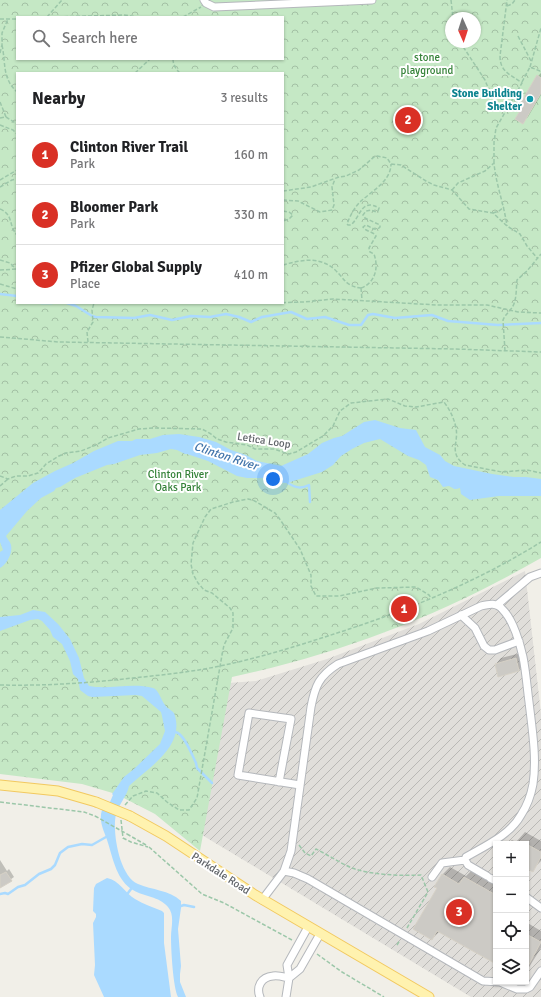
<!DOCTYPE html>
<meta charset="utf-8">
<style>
:root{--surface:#fff;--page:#f2f2f2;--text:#202124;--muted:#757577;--line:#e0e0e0;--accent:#d93025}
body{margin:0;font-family:Signika,sans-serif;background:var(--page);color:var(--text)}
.controls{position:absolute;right:12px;bottom:12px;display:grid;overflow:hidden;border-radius:0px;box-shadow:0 1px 3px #0004}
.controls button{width:36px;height:36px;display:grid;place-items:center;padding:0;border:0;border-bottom:1px solid var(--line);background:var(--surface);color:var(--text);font:20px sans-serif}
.compass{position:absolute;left:445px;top:12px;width:36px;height:36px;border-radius:50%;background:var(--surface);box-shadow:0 1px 3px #0004;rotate:177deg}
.you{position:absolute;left:273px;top:479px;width:14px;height:14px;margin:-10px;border:3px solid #fff;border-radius:50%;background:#1a73e8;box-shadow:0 0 0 6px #1a73e833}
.badge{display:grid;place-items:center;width:26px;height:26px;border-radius:50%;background:var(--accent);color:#fff;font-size:13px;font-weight:700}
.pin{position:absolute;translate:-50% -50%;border:2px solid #fff;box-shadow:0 1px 4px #0006}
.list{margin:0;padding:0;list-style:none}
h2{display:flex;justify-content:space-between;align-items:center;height:52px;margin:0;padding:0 16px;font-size:17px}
h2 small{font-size:13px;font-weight:400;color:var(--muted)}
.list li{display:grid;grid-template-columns:26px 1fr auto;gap:12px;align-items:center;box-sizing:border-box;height:60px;padding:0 16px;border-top:1px solid var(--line)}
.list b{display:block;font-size:15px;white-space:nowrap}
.list p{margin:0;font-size:13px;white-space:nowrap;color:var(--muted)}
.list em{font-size:13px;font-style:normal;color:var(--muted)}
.icon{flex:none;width:22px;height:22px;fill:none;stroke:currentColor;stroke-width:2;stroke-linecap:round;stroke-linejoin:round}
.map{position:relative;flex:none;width:541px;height:997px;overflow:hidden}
.search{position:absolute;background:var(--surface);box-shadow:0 1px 3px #0004;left:16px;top:16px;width:268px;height:44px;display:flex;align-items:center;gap:10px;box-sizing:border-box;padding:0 14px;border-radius:0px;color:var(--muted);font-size:15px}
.panel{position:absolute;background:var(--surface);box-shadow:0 1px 3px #0004;left:16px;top:72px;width:268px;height:232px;border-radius:0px}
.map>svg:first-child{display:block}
.industrial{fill:url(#industrial-furrows);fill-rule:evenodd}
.forest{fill:url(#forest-crowns);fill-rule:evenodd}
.water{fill:#aadaff}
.shadow{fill:#0003}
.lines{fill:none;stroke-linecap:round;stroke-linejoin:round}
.stream{stroke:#aadaff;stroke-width:2.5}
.building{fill:#cccac5;stroke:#d6d1c6}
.minor-casing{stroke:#b5b8bc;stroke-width:9}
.major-casing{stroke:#f2c960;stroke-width:11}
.path{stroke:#9cc7a9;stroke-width:1.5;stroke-dasharray:4 2;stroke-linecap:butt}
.minor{stroke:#fff;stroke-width:7}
.major{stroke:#fff2af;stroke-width:9}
.major-bridge-casing{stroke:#f2c960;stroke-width:11;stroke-linecap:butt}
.path-bridge{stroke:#9cc7a9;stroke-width:1.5;stroke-dasharray:4 2;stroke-linecap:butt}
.major-bridge{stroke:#fff2af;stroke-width:9}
.culture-dot{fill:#0f9aa8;stroke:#fff;stroke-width:1.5}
.labels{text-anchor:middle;stroke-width:4;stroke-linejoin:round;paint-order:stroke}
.park-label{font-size:11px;fill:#348238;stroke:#fff}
.culture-label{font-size:11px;font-weight:bold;fill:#0d838f;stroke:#fff;text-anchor:end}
.street-label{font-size:11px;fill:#5f6368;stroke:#fff}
.water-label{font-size:12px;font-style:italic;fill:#4174aa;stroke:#fff}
</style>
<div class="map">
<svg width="541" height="997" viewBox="0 0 541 997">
<defs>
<pattern id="industrial-furrows" width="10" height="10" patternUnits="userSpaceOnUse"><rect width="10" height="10" fill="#e0deda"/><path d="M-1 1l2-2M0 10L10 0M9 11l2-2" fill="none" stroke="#b9b8b5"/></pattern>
<pattern id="forest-crowns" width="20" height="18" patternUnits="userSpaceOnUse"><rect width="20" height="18" fill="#c5e8c5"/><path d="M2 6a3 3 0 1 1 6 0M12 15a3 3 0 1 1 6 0" fill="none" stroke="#a3c0a4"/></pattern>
</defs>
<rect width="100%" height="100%" fill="#f1efe8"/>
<path class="industrial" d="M 525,571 L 541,714 L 541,997 L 471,997 L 187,826 L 214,684 L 256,681 L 327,659 L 419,624 ZM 496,844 L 526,844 L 526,982 L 496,982 Z"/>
<path class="forest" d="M 0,0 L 541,0 L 541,558 C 442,615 343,653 232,677 L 200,851 L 155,814 L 116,794 L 82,784 L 0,774 ZM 17,17 L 283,17 L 283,59 L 17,59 ZM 451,18 L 475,18 L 475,42 L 451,42 ZM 17,73 L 283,73 L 283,303 L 17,303 Z"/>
<path class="water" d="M 375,420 L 400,428 L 416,430 L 425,447 L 440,455 L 445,461 L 454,466 L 492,474 L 514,477 L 526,477 L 541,479 L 541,496 L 499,496 L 470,500 L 461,494 L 460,488 C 453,490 455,489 449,486 L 443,487 L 438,480 L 430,477 L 426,465 L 419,460 L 408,456 L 380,439 L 364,443 L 352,449 L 341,456 L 333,465 L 322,472 L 287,483 L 273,482 L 264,478 L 247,478 L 237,476 L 208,461 L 187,454 L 185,454 L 177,450 L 171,449 L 157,453 L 140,455 L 114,464 L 107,465 L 75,478 L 60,487 L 56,488 L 54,491 L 41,498 L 27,511 L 6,536 C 7,539 10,541 11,545 C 13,553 7,564 0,568 L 0,552 L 3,550 L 0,542 L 0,510 L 33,483 L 55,471 L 73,463 L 94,451 L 118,441 L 132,441 L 136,439 L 150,439 L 163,435 L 179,434 L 199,437 L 216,442 L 231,450 L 246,455 L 257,461 L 281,466 L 308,454 L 322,443 L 334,438 L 342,436 L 364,422 Z
M 33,610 L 45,612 L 58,624 L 70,639 L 79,658 L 84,678 L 89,686 C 109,690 132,682 153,688 C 159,690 161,700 165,705 C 168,710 174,710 175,716 C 184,747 148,768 129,786 C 127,796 119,804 116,814 C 112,831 119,876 138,884 C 152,890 169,890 181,901 L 181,908 L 178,929 L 181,966 L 180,974 L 180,982 L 186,997 L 178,997 C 173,987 171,949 171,937 C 171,928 175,915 168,907 C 159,896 144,897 133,890 C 117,881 113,859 108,843 C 105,832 98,822 102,810 L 107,809 L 113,795 L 112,794 L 124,777 L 134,769 L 160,744 L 165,731 L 162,716 L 161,712 L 142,696 L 136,695 L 92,697 L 88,696 L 80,690 L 78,679 L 73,674 L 70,661 L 62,644 L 53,637 L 50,630 L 42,621 L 38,619 L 30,620 L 0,631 L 0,617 L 20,615 Z
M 107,878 C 119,880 125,893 135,899 C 143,904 153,907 162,911 L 164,913 L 164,943 L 171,997 L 104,997 L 94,975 L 95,965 L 93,923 L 96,917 L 96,914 L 93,911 L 94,888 L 96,884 Z"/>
<path class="shadow" d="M 541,73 L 541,95 L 528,117 L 522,122 L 538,76 Z
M 521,653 L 524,665 L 519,670 L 496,664 L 501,658 Z
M 525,832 L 541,841 L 541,861 L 532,870 L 528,868 L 526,872 L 526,844 L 507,844 L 512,840 L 516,842 Z
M 0,860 L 7,871 L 9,869 L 14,877 L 0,887 Z
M 450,867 L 466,876 L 472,870 L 496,884 L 496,963 L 440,931 L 432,939 L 438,887 L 442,875 Z
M 526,922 L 541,931 L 541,948 L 526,972 Z"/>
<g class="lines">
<path class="stream" d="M 0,294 L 17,296
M 41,303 L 52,303
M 67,303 L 76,306 L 92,316 L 96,317 L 134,318 L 150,315 L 172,320 L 191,316 L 210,317 L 226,314 L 239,317 L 251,322 L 262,317 L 291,312 L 307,319 L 325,317 L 349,325 L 361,325 L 368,315 L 373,314 L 395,318 L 432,315 L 448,321 L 498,325 L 541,323
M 288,483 C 296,488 301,489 309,485 L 310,502
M 175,732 C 184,733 192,755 196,763 L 197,768 L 212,783
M 128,893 L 131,889
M 0,894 L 5,893 L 8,894 L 18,887 L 25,885 L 39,874 L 51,869 L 55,865 L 60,853 L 68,847 L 82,844 L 92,845 L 106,837
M 181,906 L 184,905 L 194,907"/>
</g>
<path class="building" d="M 537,75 L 541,78 L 541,93 L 523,124 L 515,119 L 523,106 L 520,104 Z
M 516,658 L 519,671 L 498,677 L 495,664 Z
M 526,844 L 541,852 L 541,857 L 533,872 L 526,868 Z
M 6,872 L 12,881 L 0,888 L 0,875 Z
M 442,874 L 459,884 L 464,877 L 496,895 L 496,964 L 437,931 L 432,940 L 413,929 L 437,888 L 434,887 Z
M 526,934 L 541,942 L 526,970 Z"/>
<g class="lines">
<defs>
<path id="minor" d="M 204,0 L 206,3 L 214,7 L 372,0
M 497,605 L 530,577 L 541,573
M 461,615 L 475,628 L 484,646 L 489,650 L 495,650 L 519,641
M 279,782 L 291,719 L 249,713 L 238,775 L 300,785
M 284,871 L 294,873 L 308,879 L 483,981 L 500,982 L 517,989 L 526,989 L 530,987 L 541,971
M 432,877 L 442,863 L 465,860
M 490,878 L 496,881
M 526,897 L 541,908
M 262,900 L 284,871 L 291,851 L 311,707 C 315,686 319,676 338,664 L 428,631 L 481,606 C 489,604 497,602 503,610 C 513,620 520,643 523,657 C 526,672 527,687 529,702 C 532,728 537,758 533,784 C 531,795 527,806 521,815 C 510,835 485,846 466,857 L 465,860 L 468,865 L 487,876
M 289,978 L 300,969 L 320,934
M 260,997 C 256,987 261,977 273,976 C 278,975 284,977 289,978
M 286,997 L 289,978 L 287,965 L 308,927"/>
<path id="major" d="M 0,785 L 58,791 L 96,802
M 130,816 L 166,836 L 255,895 L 429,997"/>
</defs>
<use href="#minor" class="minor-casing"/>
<use href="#major" class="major-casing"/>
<path class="path" d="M 451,0 L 453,18
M 507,6 L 512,4 L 515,0
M 47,17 L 62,0
M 52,17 L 124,15 L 137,17
M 183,17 L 201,7
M 0,19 L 17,19
M 518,36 L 531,61
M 460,42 L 485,80 C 488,88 491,94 499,97 C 508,95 513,99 520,104
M 2,45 C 6,64 2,78 17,92
M 0,53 L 2,45 L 2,33 L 8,19
M 173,59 C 173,65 176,69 180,73
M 530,67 L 541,28
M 135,73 L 150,59
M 522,82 L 530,67 L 540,71 L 541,69
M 0,102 L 6,117
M 0,118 L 6,117 L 17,124
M 0,125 L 13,130 L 17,134
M 494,163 L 494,142 L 496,128 L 522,83 C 510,74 500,72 500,56 L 507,0
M 0,180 L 17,170
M 0,187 L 12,180 L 17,179
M 452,190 L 458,183 L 485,171 L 494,163 C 496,185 504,204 507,226
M 283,191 L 311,187 L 339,177 L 346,176 L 359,170 L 374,157 L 377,156 L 387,158 L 391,164 L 401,165 L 426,181 L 434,185 L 452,190 L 469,209 L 493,213 L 507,226 L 520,234 L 527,246 L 538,259
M 283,200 L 298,201 L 320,212 L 332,210 L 334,205 L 332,187 L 335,179
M 0,209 C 14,215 8,225 17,235
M 283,211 L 289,212 L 293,215 L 289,219 L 283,221
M 493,213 L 499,211 L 504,207
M 0,260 L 10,263 L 15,268
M 283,265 C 300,260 319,256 334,269 C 345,279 345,286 361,288
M 0,270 L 17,269
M 0,284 L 17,289
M 361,288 C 375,283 379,268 374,254 L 370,252 L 369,248 L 376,236 C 373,231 366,232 363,227 L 366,225 L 374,229 L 378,229 L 380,227 L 380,225 L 365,218 L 363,215 L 366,211 L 371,210 L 376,212 L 378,211 L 379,208 C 361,198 361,216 351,225 L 348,225 L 347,224 C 350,216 354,208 360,202 C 372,191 391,181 391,164
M 361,288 L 362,300
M 270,303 L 304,302 L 333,299 L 437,305 L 487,305 L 518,312 L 541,313
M 0,337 L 59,342 L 455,349 L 541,352
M 88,342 L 87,332 L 93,322 L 92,310 L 94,303
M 505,351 L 503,320 C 505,315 508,313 511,309 C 517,302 516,289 517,280 L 527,271 L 541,254
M 0,476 L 8,479 L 16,476 L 28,476 L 38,473 L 46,464 L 59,456 L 66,453 L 81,451 L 96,445 L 108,438 L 139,429 L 153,428 L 202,429 L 211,434 L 217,439 L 226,442 L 247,445 L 255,449 L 274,449 L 289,454 L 296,452 L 323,436 L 333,426 L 340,411 L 351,403 L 388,399 L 405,406 L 416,407 L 444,402 C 450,410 454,418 456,428 C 459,443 448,453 465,465 L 502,472 L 527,470 L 541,473
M 0,486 L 8,479
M 0,685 C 45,686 89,683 133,678 C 162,675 191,672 220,666 C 259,658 297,646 334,634 C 406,611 477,582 541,542
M 0,802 L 84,812 L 95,816
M 125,805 L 133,796 L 146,791 L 157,793 L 167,802 L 179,810 L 189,810 L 197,798 L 222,655 L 224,645 L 233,628 L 233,613 L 230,608 L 212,593 L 204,590 L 198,583 L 193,574 L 191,564 L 193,543 L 205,517 L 211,509 L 233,502 L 248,499 L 253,500 L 275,513 L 279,518 L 300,549 L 311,575 L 311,586 L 316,596 L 339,596 L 377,588 L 416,587 L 429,595 L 431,598
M 121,820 L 123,838 L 131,842 L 148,847
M 127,834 L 146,845
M 299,845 L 305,853 L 311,856 L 316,849 C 328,855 340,863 352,868 C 372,875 400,876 421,875 L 428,892 L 407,928
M 149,847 L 202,894 L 224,903 L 292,940
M 397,945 L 400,940
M 317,954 L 342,972 L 384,997"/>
<use href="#minor" class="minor"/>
<use href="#major" class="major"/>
<defs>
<path id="major-bridge" d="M 96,802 L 130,816"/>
</defs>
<use href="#major-bridge" class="major-bridge-casing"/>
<path class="path-bridge" d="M 95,816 L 127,834"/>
<use href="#major-bridge" class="major-bridge"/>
</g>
<circle class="culture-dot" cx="530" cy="99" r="4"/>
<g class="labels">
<g class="park-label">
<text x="427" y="61">stone<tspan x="427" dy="13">playground</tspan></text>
<text x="178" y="478">Clinton River<tspan x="178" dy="13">Oaks Park</tspan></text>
</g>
<g class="culture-label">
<text x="522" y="97">Stone Building<tspan x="522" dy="13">Shelter</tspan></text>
</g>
<g class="street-label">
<text transform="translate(264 440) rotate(9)" y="4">Letica Loop</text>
<text transform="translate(221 873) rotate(33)" y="4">Parkdale Road</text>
</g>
<g class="water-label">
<text transform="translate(226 456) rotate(18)" y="4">Clinton River</text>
</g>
</g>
</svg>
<div class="controls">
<button>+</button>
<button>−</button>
<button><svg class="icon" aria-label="locate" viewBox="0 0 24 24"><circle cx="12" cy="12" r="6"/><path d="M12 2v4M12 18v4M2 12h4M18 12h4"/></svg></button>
<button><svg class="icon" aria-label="layers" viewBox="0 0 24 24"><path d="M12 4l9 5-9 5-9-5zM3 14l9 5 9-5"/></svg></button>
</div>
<svg class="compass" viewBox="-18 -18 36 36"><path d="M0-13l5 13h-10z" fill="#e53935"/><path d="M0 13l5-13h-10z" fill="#757577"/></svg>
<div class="you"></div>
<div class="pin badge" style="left:404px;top:609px">1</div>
<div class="pin badge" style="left:408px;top:120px">2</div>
<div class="pin badge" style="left:459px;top:912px">3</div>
<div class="search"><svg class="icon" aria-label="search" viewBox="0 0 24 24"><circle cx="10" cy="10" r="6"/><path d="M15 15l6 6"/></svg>Search here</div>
<section class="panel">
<h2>Nearby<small>3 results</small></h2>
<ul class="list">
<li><span class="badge">1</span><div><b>Clinton River Trail</b><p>Park</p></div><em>160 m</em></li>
<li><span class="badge">2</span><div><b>Bloomer Park</b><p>Park</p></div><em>330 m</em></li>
<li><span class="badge">3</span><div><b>Pfizer Global Supply</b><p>Place</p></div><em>410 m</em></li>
</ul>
</section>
</div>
